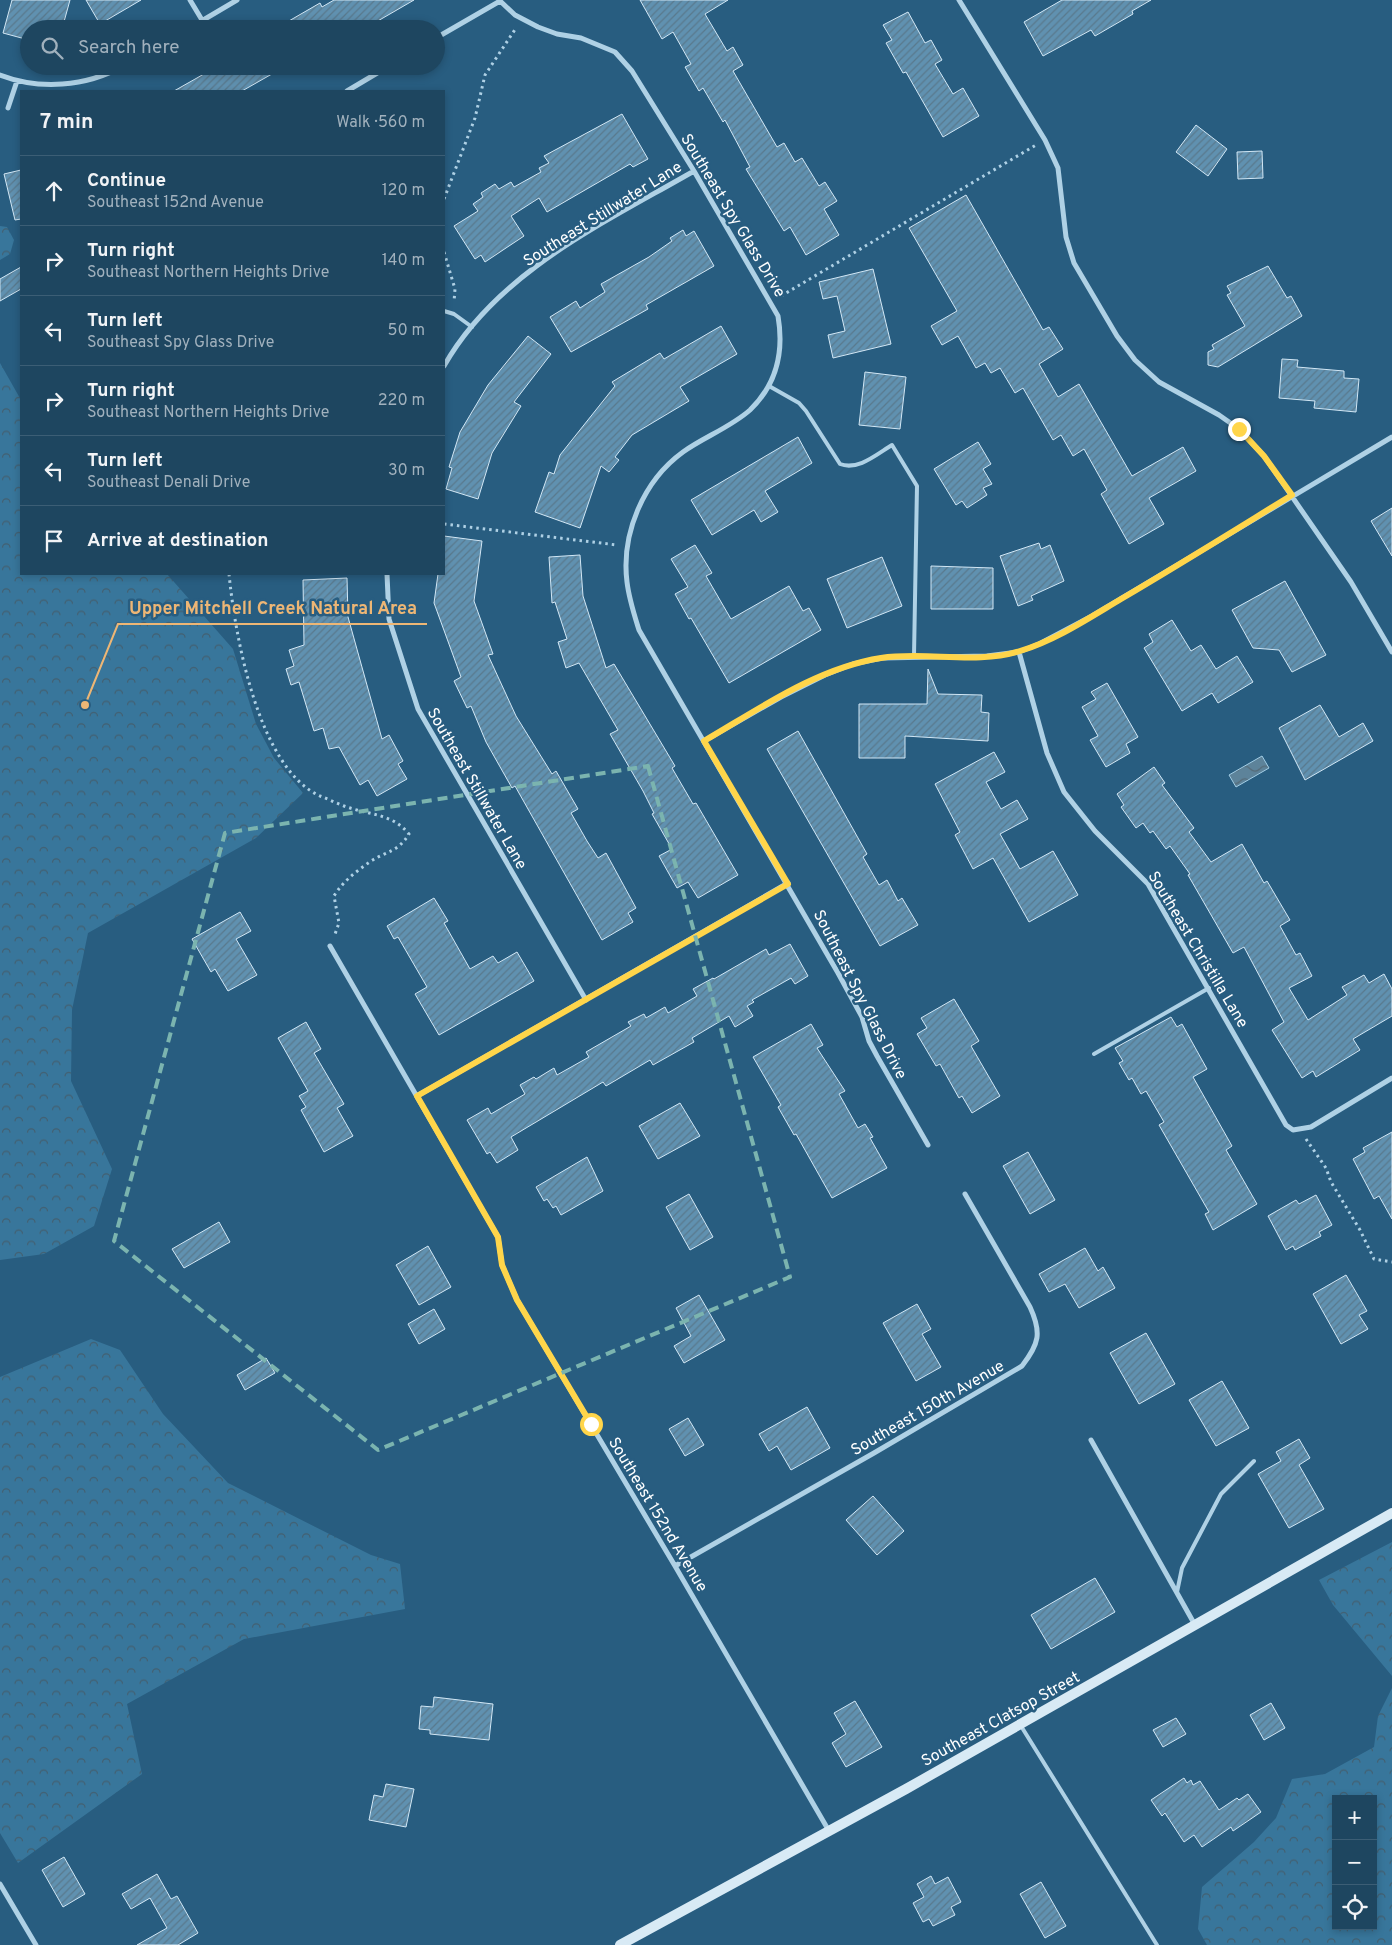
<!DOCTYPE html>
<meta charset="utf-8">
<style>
:root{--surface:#1e4660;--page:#264d66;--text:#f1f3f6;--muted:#a1b1bd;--line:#3c5e75}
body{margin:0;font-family:Overpass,sans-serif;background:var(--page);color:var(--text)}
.controls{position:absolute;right:15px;bottom:15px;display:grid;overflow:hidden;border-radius:0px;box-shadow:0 2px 8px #0003}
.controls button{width:45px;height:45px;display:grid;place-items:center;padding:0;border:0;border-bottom:1px solid var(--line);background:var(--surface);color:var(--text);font:25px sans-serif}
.stop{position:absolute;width:15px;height:15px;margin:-11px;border:4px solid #ffd54a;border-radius:50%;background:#fff}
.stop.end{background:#ffd54a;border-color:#fff;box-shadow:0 1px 5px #0008}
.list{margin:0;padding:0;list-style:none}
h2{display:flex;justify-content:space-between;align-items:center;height:65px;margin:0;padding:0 20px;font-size:21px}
h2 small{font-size:16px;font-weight:400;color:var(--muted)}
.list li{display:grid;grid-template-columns:32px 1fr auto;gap:15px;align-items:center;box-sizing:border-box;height:70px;padding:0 20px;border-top:1px solid var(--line)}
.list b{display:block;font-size:19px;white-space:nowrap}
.list p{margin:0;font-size:16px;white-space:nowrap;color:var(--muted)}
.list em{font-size:16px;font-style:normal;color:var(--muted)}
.icon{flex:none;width:28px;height:28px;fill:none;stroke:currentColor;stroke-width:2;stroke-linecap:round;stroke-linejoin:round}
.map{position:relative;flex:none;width:1392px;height:1945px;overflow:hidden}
.search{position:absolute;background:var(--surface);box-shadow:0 2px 8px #0003;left:20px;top:20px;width:425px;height:55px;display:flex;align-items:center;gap:12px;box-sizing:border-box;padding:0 18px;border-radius:28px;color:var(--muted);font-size:19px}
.panel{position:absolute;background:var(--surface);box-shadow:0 2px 8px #0003;left:20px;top:90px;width:425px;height:485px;border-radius:0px}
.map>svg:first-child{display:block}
.forest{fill:url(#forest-crowns);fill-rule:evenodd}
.water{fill:url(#water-waves);stroke:#a3cee6}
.building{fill:url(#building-hatch);stroke:#d2e7f5}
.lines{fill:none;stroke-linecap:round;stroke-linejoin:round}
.path{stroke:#afd1e5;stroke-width:3;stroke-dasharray:2.5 4;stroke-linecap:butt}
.lane{stroke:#afd1e5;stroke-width:4}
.street{stroke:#afd1e5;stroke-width:5}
.secondary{stroke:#d8eaf5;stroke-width:10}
.route{stroke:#ffd54a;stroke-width:6}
.marked{fill:none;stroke:#7bb4af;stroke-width:4;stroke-dasharray:10 6;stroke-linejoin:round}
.labels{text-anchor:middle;stroke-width:5;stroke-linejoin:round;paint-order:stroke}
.street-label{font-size:16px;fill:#fff;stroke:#285d80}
.leader{fill:none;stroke:#edb675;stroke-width:2}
.callout-dot{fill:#edb675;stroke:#285d80;stroke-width:2}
.callout-label{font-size:18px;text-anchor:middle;font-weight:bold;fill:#edb675;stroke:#285d80;stroke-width:5;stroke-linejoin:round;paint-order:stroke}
</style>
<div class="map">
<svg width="1392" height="1945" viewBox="0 0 1392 1945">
<defs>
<pattern id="forest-crowns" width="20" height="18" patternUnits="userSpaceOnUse" patternTransform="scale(1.25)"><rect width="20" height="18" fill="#38769b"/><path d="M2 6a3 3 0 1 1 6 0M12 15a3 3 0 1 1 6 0" fill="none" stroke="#435f70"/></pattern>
<pattern id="water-waves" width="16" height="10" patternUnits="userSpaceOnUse" patternTransform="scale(1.25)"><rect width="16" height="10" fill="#5d839a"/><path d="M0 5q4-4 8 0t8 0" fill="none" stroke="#556a77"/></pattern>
<pattern id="building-hatch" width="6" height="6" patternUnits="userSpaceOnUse" patternTransform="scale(1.25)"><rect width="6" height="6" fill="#6091b0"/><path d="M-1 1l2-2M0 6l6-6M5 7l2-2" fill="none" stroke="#59798d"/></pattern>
</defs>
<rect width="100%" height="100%" fill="#285d80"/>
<path class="forest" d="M 0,226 L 7,227 L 14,240 L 10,254 L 0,260 Z
M 0,363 L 21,400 L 21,574 L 167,574 L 233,649 L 256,724 L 274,758 L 303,793 L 256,838 L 88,933 L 72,1010 L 71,1081 L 112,1169 L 94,1226 L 44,1254 L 0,1260 Z
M 91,1339 L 120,1350 L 163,1414 L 228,1483 L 371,1555 L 400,1564 L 405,1609 L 244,1639 L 127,1704 L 142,1774 L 18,1863 L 0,1833 L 0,1377 Z
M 1392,1542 L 1392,1676 L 1333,1605 L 1319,1580 Z
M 1392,1688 L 1392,1945 L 1207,1945 L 1198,1929 L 1202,1887 L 1254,1842 L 1276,1818 L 1292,1779 L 1325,1774 L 1374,1747 L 1378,1716 ZM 1336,1799 L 1373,1799 L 1373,1926 L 1336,1926 Z"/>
<path class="water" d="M 1262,756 L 1269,768 L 1236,787 L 1229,775 Z"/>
<path class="building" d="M 12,0 L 70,0 L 62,29 L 29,29 L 29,40 L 3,33 Z
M 86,0 L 141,0 L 100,24 Z
M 334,0 L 414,0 L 364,29 L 275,29 L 320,3 L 322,7 Z
M 640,0 L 728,0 L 705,14 L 727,51 L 733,47 L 743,65 L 733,71 L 777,147 L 784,143 L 795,162 L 802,158 L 819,186 L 825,182 L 837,201 L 824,209 L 839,235 L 806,255 L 790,227 L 784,231 L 746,169 L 750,167 L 725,120 L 723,122 L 703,88 L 699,91 L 685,67 L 691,64 L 673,32 L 662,39 Z
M 1062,0 L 1151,0 L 1132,11 L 1133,14 L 1095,36 L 1091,30 L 1043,56 L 1024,22 Z
M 908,12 L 925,43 L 931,40 L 942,60 L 935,64 L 953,94 L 963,88 L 979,116 L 943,137 L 906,72 L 903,73 L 886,43 L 892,40 L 883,25 Z
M 218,66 L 286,66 L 242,91 L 174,91 Z
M 622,114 L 648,159 L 633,167 L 630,164 L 547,212 L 539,198 L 511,216 L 524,236 L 485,262 L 481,255 L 475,259 L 454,226 L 478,211 L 473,204 L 483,197 L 481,193 L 495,184 L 499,189 L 511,182 L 514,187 L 541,172 L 539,168 L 549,163 L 544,156 Z
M 1196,125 L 1227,149 L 1208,176 L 1176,152 Z
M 1262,151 L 1263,178 L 1238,179 L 1237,152 Z
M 21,170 L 21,219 L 15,220 L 4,174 Z
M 966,195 L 1043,330 L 1049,327 L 1063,349 L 1039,364 L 1058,397 L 1079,384 L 1132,476 L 1183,447 L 1196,471 L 1149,498 L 1164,524 L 1129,544 L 1101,494 L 1107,490 L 1084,449 L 1073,456 L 1061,435 L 1053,440 L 1023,388 L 1015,393 L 1000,368 L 991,373 L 985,363 L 976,368 L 958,336 L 942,345 L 931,326 L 957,311 L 909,228 Z
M 683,230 L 686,236 L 694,231 L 714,266 L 646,305 L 648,309 L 571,352 L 550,317 L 576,301 L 580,308 L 605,292 L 601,284 L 649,257 L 672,241 L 670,238 Z
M 1268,266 L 1287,298 L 1291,296 L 1302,316 L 1218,367 L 1208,365 L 1208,352 L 1214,349 L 1212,345 L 1245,326 L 1227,295 L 1231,293 L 1227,286 Z
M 21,267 L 21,289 L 0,301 L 0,279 Z
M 873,269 L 891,344 L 833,358 L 828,335 L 845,331 L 837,296 L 823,299 L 819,282 Z
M 721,326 L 737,354 L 680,387 L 689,401 L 632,435 L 615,457 L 619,460 L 609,472 L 601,466 L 580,528 L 535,512 L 549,472 L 554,474 L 560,455 L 615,386 L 612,382 L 660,353 L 664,359 Z
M 528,336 L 551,354 L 514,402 L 521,406 L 492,453 L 478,499 L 446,489 L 452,468 L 449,467 L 460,432 L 488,385 Z
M 1282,359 L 1298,360 L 1297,367 L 1344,371 L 1344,378 L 1359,379 L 1356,412 L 1314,408 L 1315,401 L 1279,398 Z
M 865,372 L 906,377 L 900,429 L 859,425 Z
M 798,437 L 812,463 L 765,491 L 778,512 L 761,522 L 754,510 L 712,535 L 691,500 Z
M 978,442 L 991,464 L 983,469 L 992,484 L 983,488 L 987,495 L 967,508 L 962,501 L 956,505 L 934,469 Z
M 1392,508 L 1392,556 L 1371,521 Z
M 444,536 L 482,541 L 474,601 L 493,654 L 488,655 L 516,716 L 552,774 L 556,771 L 578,809 L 571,813 L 587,841 L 598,858 L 606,853 L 636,908 L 628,913 L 633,922 L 602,940 L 515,786 L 512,788 L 486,742 L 471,706 L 467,708 L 454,681 L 461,677 L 434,603 L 438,574 L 444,574 Z
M 1039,543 L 1041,549 L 1050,545 L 1064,581 L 1031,596 L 1033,600 L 1018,606 L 1000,556 Z
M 695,545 L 712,573 L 706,576 L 731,619 L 789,586 L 803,611 L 809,608 L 821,630 L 729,683 L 691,618 L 689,619 L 675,594 L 688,587 L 671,559 Z
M 580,555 L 583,596 L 606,668 L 614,664 L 675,766 L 672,768 L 693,804 L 696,803 L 738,875 L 698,898 L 688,882 L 677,888 L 659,856 L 672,849 L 652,814 L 654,813 L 643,791 L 610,734 L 618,730 L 579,663 L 566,668 L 558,642 L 567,639 L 555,602 L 552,603 L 549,557 Z
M 882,557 L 902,606 L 847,628 L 827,579 Z
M 931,566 L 993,568 L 993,609 L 931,609 Z
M 347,578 L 348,617 L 382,739 L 389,735 L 403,761 L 398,764 L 407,779 L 377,796 L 368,780 L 360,785 L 339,747 L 329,749 L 323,728 L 314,731 L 299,682 L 291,685 L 286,669 L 294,666 L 289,650 L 304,645 L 303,580 Z
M 1285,581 L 1326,655 L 1292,672 L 1279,650 L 1253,648 L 1232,610 Z
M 1172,620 L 1191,651 L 1201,645 L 1216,669 L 1237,656 L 1253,682 L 1218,703 L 1212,693 L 1182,711 L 1144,648 L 1153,642 L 1149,634 Z
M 928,669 L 938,694 L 982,695 L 981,712 L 989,713 L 988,741 L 905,736 L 905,758 L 859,758 L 859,704 L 927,704 Z
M 1107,683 L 1138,737 L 1126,744 L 1130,753 L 1106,767 L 1090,740 L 1098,736 L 1082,707 L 1096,699 L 1091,692 Z
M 1320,705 L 1339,737 L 1363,723 L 1373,741 L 1305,780 L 1279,728 Z
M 798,731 L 867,854 L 863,857 L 879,885 L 887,880 L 898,901 L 902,898 L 918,925 L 880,946 L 767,749 Z
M 994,752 L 1005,772 L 986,782 L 1001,809 L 1017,800 L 1028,819 L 1000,834 L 1020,869 L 1053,851 L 1078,895 L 1029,922 L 993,858 L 973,869 L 955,835 L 960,832 L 935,784 Z
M 1154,767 L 1165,783 L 1162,785 L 1194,828 L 1189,832 L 1211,862 L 1242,844 L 1264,883 L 1267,881 L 1290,920 L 1280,926 L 1296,955 L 1300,953 L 1312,976 L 1289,988 L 1308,1020 L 1347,995 L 1342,987 L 1364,975 L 1369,983 L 1384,974 L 1392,989 L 1392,1016 L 1353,1039 L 1360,1050 L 1316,1077 L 1313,1071 L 1302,1078 L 1272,1030 L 1284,1022 L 1244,947 L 1233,953 L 1188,875 L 1190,874 L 1170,846 L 1166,849 L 1153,831 L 1150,833 L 1143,823 L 1136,828 L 1121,807 L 1124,805 L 1117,794 Z
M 434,898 L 448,921 L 444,923 L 470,969 L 493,956 L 498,963 L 517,952 L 534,981 L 439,1035 L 415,994 L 427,987 L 398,937 L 394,939 L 387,926 Z
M 240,912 L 251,931 L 236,939 L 257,975 L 228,991 L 215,969 L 211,972 L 192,939 Z
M 790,944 L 808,976 L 795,984 L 791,978 L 752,1000 L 754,1002 L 747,1006 L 753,1016 L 735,1027 L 729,1016 L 692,1038 L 694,1042 L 653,1065 L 650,1060 L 606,1086 L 603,1082 L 511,1137 L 518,1150 L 497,1163 L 490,1152 L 487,1154 L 467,1120 L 488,1108 L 491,1114 L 525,1094 L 520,1085 L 534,1077 L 536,1079 L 554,1068 L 557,1075 L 589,1057 L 586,1052 L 631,1026 L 628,1022 L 644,1014 L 646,1018 L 665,1007 L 668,1013 L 697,996 L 693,989 L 713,978 L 714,979 L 766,949 L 769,955 Z
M 954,999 L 979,1041 L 971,1046 L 1000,1096 L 972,1113 L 962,1096 L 959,1098 L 940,1064 L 936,1066 L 917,1034 L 927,1028 L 921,1018 Z
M 1171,1017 L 1177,1027 L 1182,1024 L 1207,1069 L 1193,1077 L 1232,1146 L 1226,1150 L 1257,1204 L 1213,1230 L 1205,1214 L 1209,1212 L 1159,1125 L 1164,1122 L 1146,1091 L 1141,1094 L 1132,1078 L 1129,1080 L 1119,1063 L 1123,1061 L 1115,1048 Z
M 306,1022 L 321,1049 L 314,1053 L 344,1104 L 337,1108 L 353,1136 L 324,1152 L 301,1110 L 306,1107 L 299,1096 L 308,1091 L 278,1038 Z
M 811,1024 L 823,1045 L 817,1048 L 845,1091 L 839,1094 L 858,1128 L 865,1124 L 873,1137 L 870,1138 L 887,1168 L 832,1198 L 796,1134 L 794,1135 L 778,1107 L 781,1105 L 753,1057 Z
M 680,1103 L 700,1136 L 658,1159 L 639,1126 Z
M 1392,1132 L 1392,1219 L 1379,1196 L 1374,1199 L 1353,1159 L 1365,1152 L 1363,1148 Z
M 1028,1152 L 1055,1200 L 1030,1214 L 1003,1166 Z
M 587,1157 L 603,1191 L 561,1215 L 556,1206 L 553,1208 L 547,1199 L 544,1201 L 536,1187 Z
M 689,1194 L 713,1237 L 690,1250 L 666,1207 Z
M 1316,1195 L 1332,1225 L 1319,1232 L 1321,1236 L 1295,1250 L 1293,1246 L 1286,1250 L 1268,1216 L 1296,1200 L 1299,1204 Z
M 219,1222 L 230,1242 L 184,1268 L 172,1249 Z
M 428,1246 L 451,1287 L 419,1305 L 396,1265 Z
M 1085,1248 L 1098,1271 L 1103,1267 L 1115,1288 L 1079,1308 L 1065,1284 L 1049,1292 L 1039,1274 Z
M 1346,1275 L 1367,1311 L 1359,1315 L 1368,1329 L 1341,1344 L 1313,1294 Z
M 699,1295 L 725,1340 L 684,1363 L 674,1346 L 691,1336 L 676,1308 Z
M 917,1304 L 931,1329 L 922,1334 L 941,1367 L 916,1381 L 883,1323 Z
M 434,1309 L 445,1329 L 419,1344 L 408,1324 Z
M 1146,1333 L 1175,1384 L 1139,1404 L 1110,1353 Z
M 266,1358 L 275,1373 L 245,1390 L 237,1375 Z
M 1222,1381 L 1249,1428 L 1216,1446 L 1189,1400 Z
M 807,1407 L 830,1448 L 791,1470 L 777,1446 L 769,1451 L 759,1434 Z
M 688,1418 L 704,1445 L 685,1456 L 669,1429 Z
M 1299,1439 L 1310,1458 L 1299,1465 L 1324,1509 L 1289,1528 L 1258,1474 L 1281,1461 L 1276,1452 Z
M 873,1496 L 904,1531 L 877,1555 L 846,1520 Z
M 1095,1578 L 1115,1612 L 1051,1649 L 1031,1615 Z
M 434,1697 L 493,1704 L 489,1740 L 430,1734 L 430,1730 L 419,1729 L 421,1706 L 433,1707 Z
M 855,1701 L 882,1747 L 846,1767 L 832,1743 L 846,1734 L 834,1713 Z
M 1271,1703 L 1285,1728 L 1264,1740 L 1250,1715 Z
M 1176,1718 L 1186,1734 L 1163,1747 L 1153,1730 Z
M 1184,1778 L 1187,1783 L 1191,1780 L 1193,1785 L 1200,1781 L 1219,1810 L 1237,1798 L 1239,1800 L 1248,1794 L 1261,1812 L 1233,1831 L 1231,1827 L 1202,1847 L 1194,1835 L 1184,1842 L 1165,1813 L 1162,1816 L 1151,1800 Z
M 386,1784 L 414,1789 L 406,1827 L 369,1820 L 374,1795 L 383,1797 Z
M 64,1857 L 85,1894 L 63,1907 L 42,1870 Z
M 157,1874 L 171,1899 L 177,1896 L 198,1933 L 178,1945 L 137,1945 L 167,1928 L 150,1898 L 131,1909 L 122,1894 Z
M 931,1876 L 935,1884 L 948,1877 L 961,1902 L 951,1907 L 955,1915 L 933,1926 L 929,1919 L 923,1922 L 913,1903 L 924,1897 L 917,1884 Z
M 1041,1882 L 1066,1926 L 1045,1938 L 1020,1894 Z"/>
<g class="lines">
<path class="path" d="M 444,199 L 475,118 L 485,75 L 516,28
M 444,252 L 455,289 L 454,302
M 781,296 L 1036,145
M 444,524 L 617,545
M 229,574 C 235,635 258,768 320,796 C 328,799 336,803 344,806 C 368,815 392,813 409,834 C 398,852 387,851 371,861 C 357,871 343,881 334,896 L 339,923 L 334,937
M 1306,1139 L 1326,1168 L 1331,1182 L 1360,1230 L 1374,1259 L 1392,1262"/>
<path class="lane" d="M 444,311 L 454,314 L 472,327
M 769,386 L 799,403 L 806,411 L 840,464 C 858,471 877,454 892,445 L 917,486 L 914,656
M 1094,1054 L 1209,988
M 1177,1592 L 1182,1568 L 1221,1494 L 1254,1461
M 1021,1726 L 1157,1945"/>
<path class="street" d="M 190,0 L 202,20
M 499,0 L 515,15 L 538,27 L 557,34 L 581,38 L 615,52 L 632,71 L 694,171 L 778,316 C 784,351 777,384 750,410 C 731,427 704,437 683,452 C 643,481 621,534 627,582 C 629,599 634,614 639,630 L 838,973 L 862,1017 L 869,1041 L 877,1056 L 928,1145
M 959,0 L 1045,140 L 1058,168 L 1066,237 L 1074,263 L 1117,336 L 1135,360 L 1159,382 L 1219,415 L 1239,429 L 1264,456 L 1351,582 L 1392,652
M 188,29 L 237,0
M 436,38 L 500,1
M 0,75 C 39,90 86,87 123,66
M 347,91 L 389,66
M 8,108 L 17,81
M 444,366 C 497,272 604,223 694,171
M 387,574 L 389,619 L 418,709 L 586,1000
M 1019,652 L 1047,753 L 1064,792 L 1095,831 L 1148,884 L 1286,1125 L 1293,1130 L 1311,1127 L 1392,1078
M 704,741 L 781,697 L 825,675 L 853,664 L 882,658 L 987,656 L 1019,652 L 1039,644 L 1092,616 L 1392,437
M 330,946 L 498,1237 L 502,1265 L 517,1300 L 675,1566 L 829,1831
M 417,1096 L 788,883
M 1091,1440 L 1195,1625
M 675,1566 L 874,1453 L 1022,1366 C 1039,1344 1042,1333 1030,1307 L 965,1194
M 0,1884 L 36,1945"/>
<path class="secondary" d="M 620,1945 L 906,1789 L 1392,1513"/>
</g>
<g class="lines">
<path class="route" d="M 591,1424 L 517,1300 L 502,1265 L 498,1237 L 417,1096 L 788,884 L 704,741 C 759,709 817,668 881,658 C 926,651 976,665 1020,651 C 1056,640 1089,618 1121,599 C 1179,565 1235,530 1292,495 L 1264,456 L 1239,429"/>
</g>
<path class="marked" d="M 648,766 L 790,1277 L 378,1450 L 114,1241 L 225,833 Z"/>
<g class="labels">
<g class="street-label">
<text transform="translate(602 213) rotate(-32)" y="6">Southeast Stillwater Lane</text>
<text transform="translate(734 215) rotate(59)" y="6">Southeast Spy Glass Drive</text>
<text transform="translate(478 788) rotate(60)" y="6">Southeast Stillwater Lane</text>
<text transform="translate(1199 949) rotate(59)" y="6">Southeast Christilla Lane</text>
<text transform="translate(861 994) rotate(63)" y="6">Southeast Spy Glass Drive</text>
<text transform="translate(927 1407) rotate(-30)" y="6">Southeast 150th Avenue</text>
<text transform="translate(659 1514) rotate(59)" y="6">Southeast 152nd Avenue</text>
<text transform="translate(1000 1718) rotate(-29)" y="6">Southeast Clatsop Street</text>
</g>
</g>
<path class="leader" d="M85 705L118 624H427"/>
<circle class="callout-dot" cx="85" cy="705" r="5"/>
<g class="callout-label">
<text x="273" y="614">Upper Mitchell Creek Natural Area</text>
</g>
</svg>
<div class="controls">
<button>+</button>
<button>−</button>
<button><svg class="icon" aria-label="locate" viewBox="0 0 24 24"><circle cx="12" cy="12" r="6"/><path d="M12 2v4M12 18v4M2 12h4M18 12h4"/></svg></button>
</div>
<div class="stop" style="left:591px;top:1424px"></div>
<div class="stop end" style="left:1239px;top:429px"></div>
<div class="search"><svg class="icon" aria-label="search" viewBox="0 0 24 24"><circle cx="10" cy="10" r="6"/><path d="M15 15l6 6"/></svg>Search here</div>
<section class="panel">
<h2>7 min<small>Walk · 560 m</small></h2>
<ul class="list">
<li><svg class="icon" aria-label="ahead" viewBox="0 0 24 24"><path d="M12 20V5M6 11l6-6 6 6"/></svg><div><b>Continue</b><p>Southeast 152nd Avenue</p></div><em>120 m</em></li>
<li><svg class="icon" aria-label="right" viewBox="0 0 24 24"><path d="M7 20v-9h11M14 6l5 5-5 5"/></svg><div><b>Turn right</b><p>Southeast Northern Heights Drive</p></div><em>140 m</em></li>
<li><svg class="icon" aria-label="left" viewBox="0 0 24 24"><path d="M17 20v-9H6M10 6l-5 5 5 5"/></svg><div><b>Turn left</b><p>Southeast Spy Glass Drive</p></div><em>50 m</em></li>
<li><svg class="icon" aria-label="right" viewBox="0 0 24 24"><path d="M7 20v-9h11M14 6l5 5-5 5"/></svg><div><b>Turn right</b><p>Southeast Northern Heights Drive</p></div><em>220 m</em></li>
<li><svg class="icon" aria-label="left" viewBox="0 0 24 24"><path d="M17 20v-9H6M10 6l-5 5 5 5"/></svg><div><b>Turn left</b><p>Southeast Denali Drive</p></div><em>30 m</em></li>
<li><svg class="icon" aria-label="arrive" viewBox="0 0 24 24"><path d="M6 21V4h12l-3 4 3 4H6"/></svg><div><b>Arrive at destination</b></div></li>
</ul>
</section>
</div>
